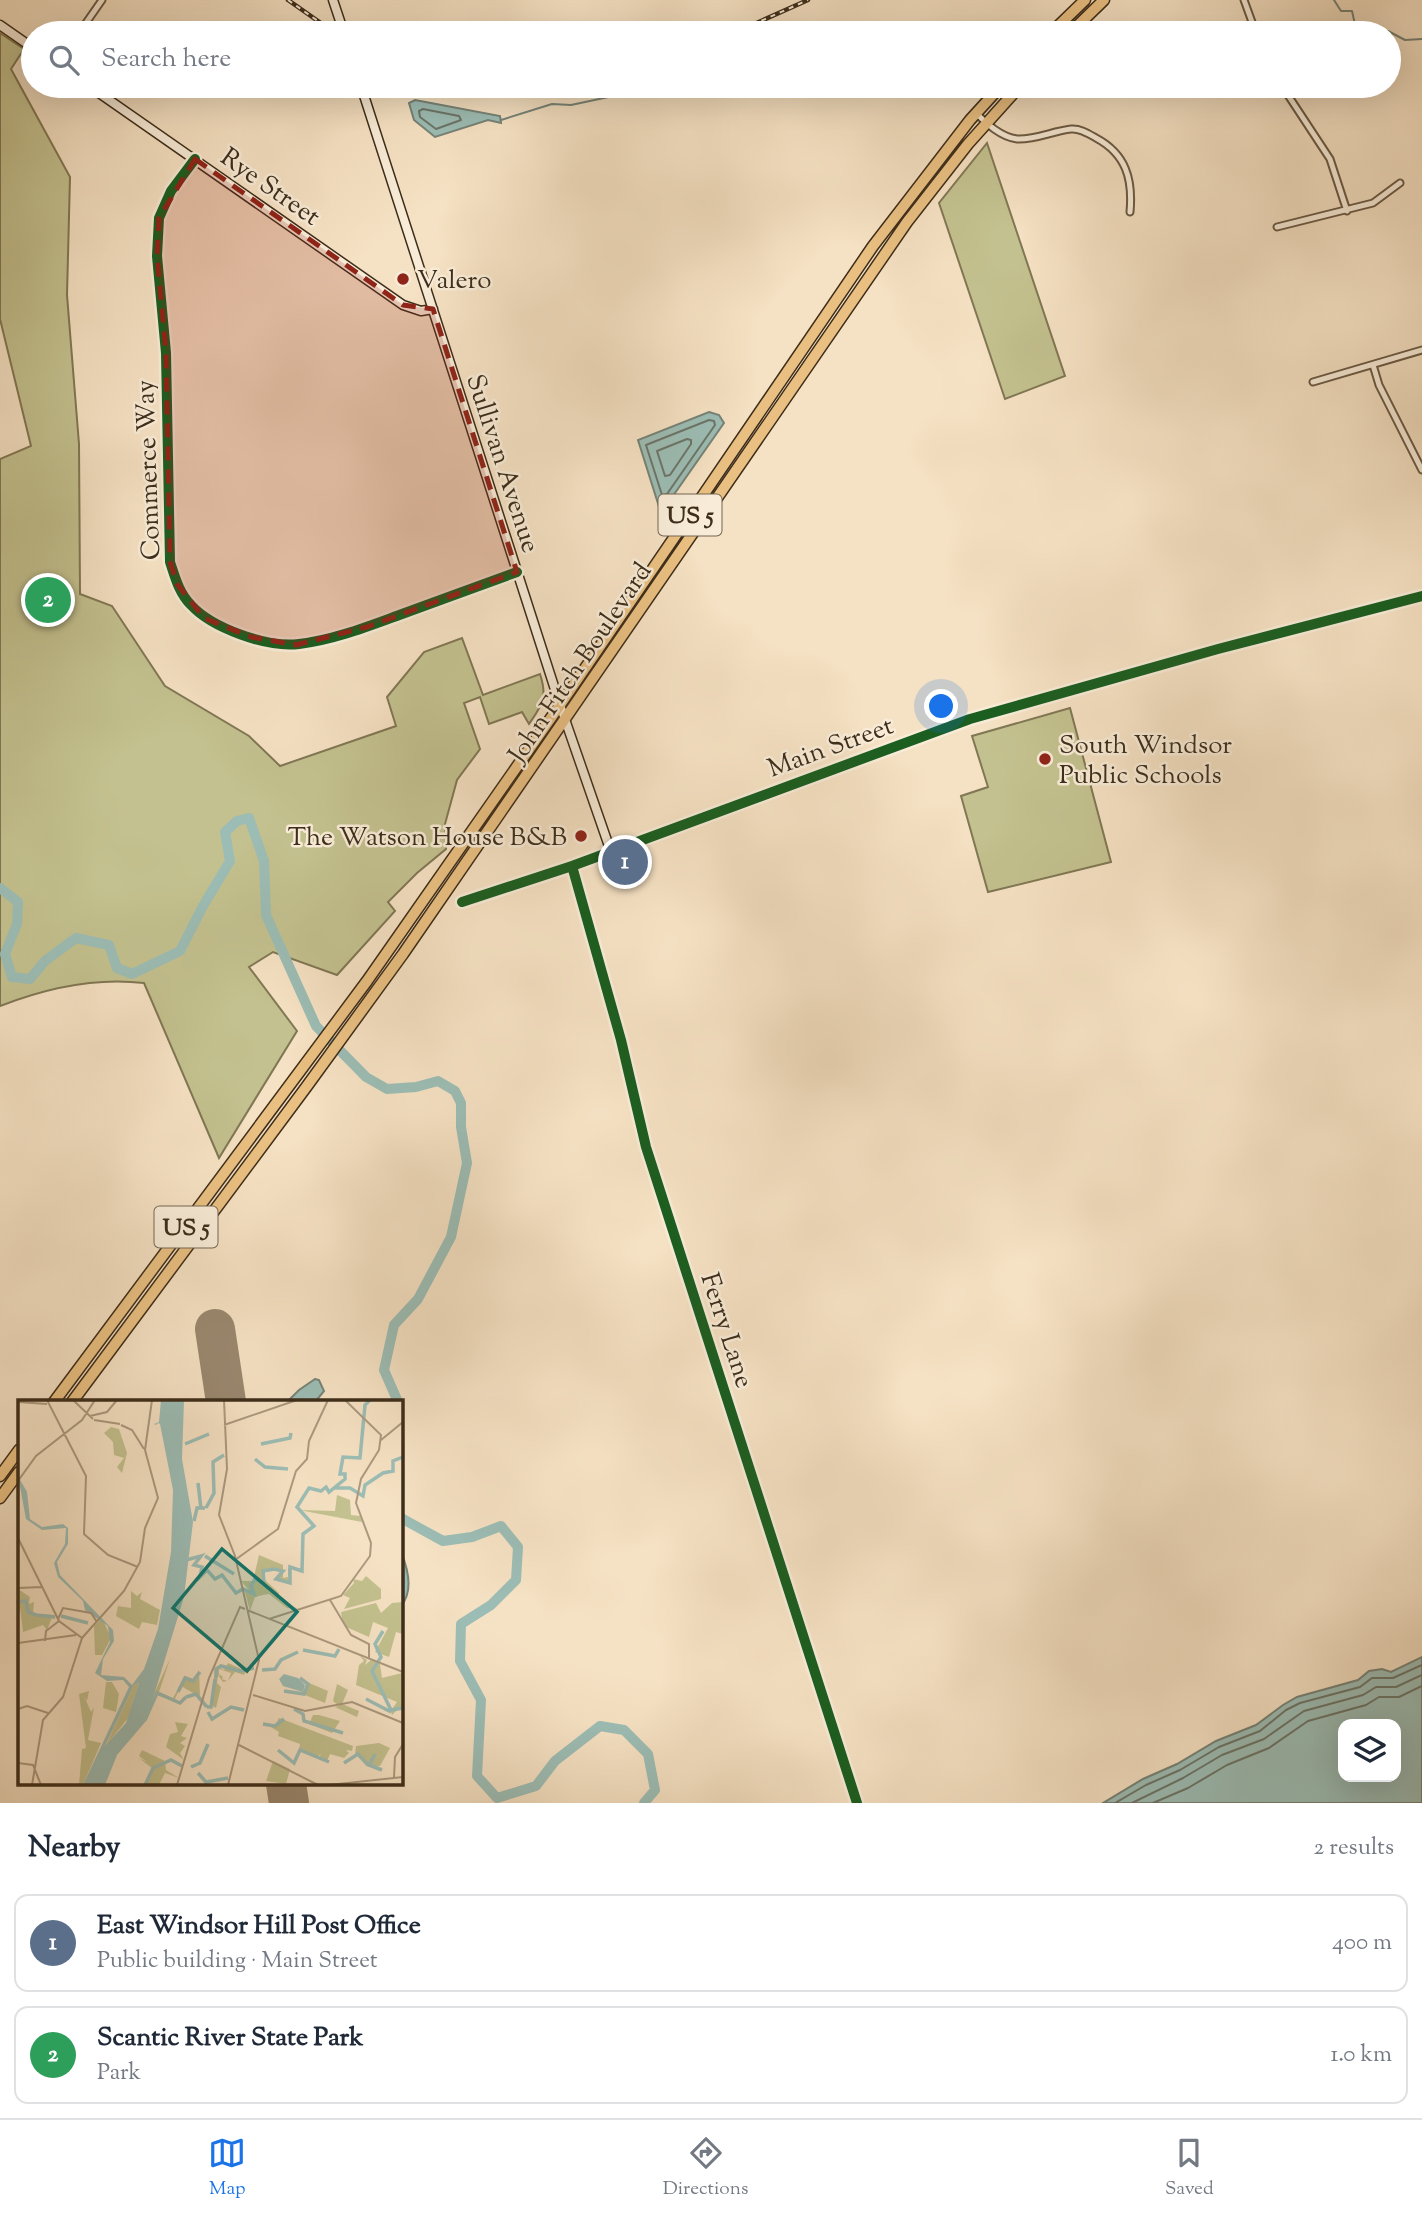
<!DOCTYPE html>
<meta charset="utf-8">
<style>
:root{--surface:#fff;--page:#f2f2f3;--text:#1f2937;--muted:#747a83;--line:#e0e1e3;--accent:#1a73e8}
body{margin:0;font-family:"Sorts Mill Goudy",serif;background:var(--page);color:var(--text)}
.controls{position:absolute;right:21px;bottom:21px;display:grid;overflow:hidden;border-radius:14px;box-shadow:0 7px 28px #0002}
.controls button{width:63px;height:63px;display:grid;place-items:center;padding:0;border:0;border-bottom:2px solid var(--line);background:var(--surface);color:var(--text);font:35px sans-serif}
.you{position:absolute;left:942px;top:707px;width:24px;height:24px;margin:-18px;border:5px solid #fff;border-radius:50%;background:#1a73e8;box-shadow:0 0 0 10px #1a73e833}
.badge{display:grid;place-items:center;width:46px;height:46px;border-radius:50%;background:var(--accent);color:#fff;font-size:23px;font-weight:700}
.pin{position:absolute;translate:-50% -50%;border:4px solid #fff;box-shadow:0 2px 7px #0006}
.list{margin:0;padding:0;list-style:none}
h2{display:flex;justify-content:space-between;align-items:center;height:91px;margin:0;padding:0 28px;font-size:30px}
h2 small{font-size:23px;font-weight:400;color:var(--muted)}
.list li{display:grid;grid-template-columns:46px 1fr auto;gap:21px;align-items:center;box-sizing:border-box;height:98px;margin:0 14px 14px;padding:0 14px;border:2px solid var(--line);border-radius:14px}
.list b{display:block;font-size:26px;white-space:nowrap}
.list p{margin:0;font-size:23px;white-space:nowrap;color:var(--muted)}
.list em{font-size:23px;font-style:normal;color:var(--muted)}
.icon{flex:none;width:38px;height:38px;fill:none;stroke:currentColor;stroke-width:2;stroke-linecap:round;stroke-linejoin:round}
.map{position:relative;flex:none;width:1422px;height:1803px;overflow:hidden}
.search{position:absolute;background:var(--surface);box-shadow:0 7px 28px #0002;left:21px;right:21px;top:21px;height:77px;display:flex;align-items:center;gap:18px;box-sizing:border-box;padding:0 24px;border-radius:38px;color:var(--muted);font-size:26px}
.sheet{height:315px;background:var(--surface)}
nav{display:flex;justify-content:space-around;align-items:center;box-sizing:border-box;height:98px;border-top:2px solid var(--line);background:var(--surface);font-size:19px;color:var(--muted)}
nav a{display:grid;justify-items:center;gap:4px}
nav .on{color:var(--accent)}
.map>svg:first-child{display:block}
.green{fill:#c3c18f;stroke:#807754;stroke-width:2}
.water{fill:#9cbdb5;stroke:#768377;stroke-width:2;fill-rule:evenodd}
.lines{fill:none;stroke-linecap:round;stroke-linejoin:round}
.shore{stroke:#6c7568;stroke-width:2}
.stream{stroke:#768377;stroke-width:2}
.river{stroke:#9cbdb5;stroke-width:10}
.runway{stroke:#99876e;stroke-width:40}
.street-casing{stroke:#6b5a44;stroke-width:9}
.secondary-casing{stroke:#3d2d1a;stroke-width:11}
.highway-casing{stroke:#3d2d1a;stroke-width:13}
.street{stroke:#f8ecd8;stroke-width:5}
.secondary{stroke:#f8ecd8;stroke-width:8}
.highway{stroke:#eac082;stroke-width:10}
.rail-casing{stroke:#3d2d1a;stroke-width:4.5}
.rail{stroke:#f8ecd8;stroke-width:2;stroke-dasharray:5;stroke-linecap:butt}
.cycleway-casing{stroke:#f8ecd8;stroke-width:15}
.cycleway{stroke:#1b5e20;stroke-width:10}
.marked{fill:#8f2418;fill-opacity:0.2;stroke:#8f2418;stroke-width:5;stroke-dasharray:14 9;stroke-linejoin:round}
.poi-dot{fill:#8f2418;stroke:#f8ecd8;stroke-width:2.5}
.labels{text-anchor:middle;stroke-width:5;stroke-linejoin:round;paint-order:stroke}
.shield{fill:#f8ecd8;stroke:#756653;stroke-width:2}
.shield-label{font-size:24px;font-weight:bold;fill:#3d2d1a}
.street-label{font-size:26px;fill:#3d2d1a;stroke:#f8ecd8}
.poi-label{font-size:26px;fill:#3d2d1a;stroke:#f8ecd8;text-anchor:start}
.inset-river{fill:none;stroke:#9cbdb5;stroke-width:3.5}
.inset-road{fill:none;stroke:#ab997f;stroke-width:2}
.view{fill:#0f766e;fill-opacity:0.15;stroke:#0f766e;stroke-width:3.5}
.inset-edge{fill:none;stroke:#3d2d1a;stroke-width:3.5}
</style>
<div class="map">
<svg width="1422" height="1803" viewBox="0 0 1422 1803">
<rect width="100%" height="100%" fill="#f5e1c3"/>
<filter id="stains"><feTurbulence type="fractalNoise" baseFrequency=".00286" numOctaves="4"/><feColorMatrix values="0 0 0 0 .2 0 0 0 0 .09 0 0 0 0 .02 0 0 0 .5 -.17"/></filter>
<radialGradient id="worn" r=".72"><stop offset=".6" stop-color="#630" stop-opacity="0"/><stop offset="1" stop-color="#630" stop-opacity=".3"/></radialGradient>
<path class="green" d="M 0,33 L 24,49 L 11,69 L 70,177 L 67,295 L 79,444 L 80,594 L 112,606 L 165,686 L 249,736 L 280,766 L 396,726 L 387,697 L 424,652 L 462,638 L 483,695 L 540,674 C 548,698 542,705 529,724 L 522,712 L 489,724 L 480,697 L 464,703 L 480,749 L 457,780 L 445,824 L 446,849 L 417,873 L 388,902 L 395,911 L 337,975 L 273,952 L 249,967 L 297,1031 L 219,1158 L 144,983 C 94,977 46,988 0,1006 L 0,459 L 31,446 L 0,319 Z
M 987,143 L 1065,376 L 1005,399 L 939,203 Z
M 1070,708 L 1111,862 L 988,892 L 961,796 L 988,787 L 972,736 Z"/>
<path class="water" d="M 415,100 L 500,116 L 501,123 L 488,120 L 435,137 L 414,120 L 409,103 Z
M 709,412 L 719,415 L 724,423 L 661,513 L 638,440 Z
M 315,1379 L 319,1380 L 324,1391 L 315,1402 L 287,1402 L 299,1390 Z
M 401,1552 C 408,1569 414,1591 401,1606 Z
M 1422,1657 L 1422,1803 L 1103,1803 L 1143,1779 L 1177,1764 L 1216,1741 L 1256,1725 L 1283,1705 L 1297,1697 L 1358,1680 L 1369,1671 L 1382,1669 L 1391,1672 ZM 1343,1724 L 1396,1724 L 1396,1777 L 1343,1777 Z"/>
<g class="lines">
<path class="shore" d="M 423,109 L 459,116 L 461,120 L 436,129 L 420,117 L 419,111 Z
M 709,420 L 714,421 L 715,425 L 667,494 L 662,495 L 646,445 Z
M 687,439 L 691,440 L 691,444 L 670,475 L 665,476 L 657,451 Z
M 1115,1803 L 1146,1785 L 1180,1770 L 1219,1747 L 1260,1731 L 1286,1710 L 1300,1703 L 1360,1687 L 1372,1678 L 1393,1678 L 1422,1665
M 1132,1803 L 1183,1778 L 1222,1755 L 1264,1739 L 1304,1711 L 1363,1695 L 1376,1687 L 1396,1687 L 1422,1675
M 1153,1803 L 1188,1788 L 1227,1765 L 1269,1748 L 1308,1721 L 1366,1705 L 1379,1697 L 1399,1697 L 1422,1686"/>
<path class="stream" d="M 1334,0 L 1341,11 L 1352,11 L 1356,29 L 1388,31 L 1405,40 L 1422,39
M 501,120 L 552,104 L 571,105 L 646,89"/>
<path class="river" d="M 0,888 L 18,902 L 17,924 L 5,954 L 12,977 L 30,979 L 45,961 L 76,938 L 109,945 L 117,968 L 132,974 L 180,951 L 203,906 L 230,861 L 225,832 L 237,821 L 249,818 L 264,861 L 266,915 L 316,1026 L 366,1077 L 387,1089 L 416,1087 L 438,1081 L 455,1091 L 461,1103 L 461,1127 L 467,1163 L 451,1237 L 418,1299 L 394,1325 L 384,1370 L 398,1402
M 401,1518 L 443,1541 L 472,1537 L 501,1526 L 518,1547 L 516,1580 L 491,1605 L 461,1624 L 460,1661 L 481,1700 L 477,1776 L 497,1798 L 536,1786 L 555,1761 L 600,1726 L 624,1730 L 648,1754 L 655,1790 L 644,1803"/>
<path class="runway" d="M 215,1329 L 226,1402
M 286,1784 L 289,1803"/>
<defs>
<path id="street" d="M 1244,0 L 1256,33
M 79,33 L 102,0
M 1282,86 L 1330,159 L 1347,211
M 976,113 C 987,124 1001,137 1017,139 C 1035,140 1053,131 1071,129 C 1080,128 1089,134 1096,138 C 1126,154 1133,179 1130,212
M 195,159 L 171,191 L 159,218 L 157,256 L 166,353 L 170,562 C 175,577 179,593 191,605 C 212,628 267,648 299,644 C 334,640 369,626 402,614 C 440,600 479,586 517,572
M 1277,227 L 1373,203 L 1400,183
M 1373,365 L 1379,385 L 1422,470
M 1313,382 L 1422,350
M 572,866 L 621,1040 L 646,1147 L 857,1803
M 462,902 L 611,852"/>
<path id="secondary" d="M 333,0 L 344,33
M 0,25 L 33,48
M 89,86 L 403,305 L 421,311 L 433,309
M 361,86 L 560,705 L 611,852 L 970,719 L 1218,649 L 1422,596"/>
<path id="highway" d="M 1051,33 L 1085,0
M 1070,33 L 1104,0
M 54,1402 L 367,981 L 560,705 L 873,246 L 970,120 L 1001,86
M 72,1402 L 307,1086 L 403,954 L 907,222 L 968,144 L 1020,86
M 0,1476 L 19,1450
M 0,1498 L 19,1472"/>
</defs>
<use href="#street" class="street-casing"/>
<use href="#secondary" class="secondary-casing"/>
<use href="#highway" class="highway-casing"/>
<use href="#street" class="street"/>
<use href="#secondary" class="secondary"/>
<use href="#highway" class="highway"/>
<defs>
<path id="rail" d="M 288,0 L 335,33
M 734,33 L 808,0
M 515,86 L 548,86"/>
</defs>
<use href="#rail" class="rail-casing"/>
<use href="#rail" class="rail"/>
<defs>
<path id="cycleway" d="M 195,159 L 171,191 L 159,218 L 157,256 L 166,353 L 170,562 C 175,577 179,593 191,605 C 212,628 267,648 299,644 C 334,640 369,626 402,614 C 440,600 479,586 517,572
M 572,866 L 621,1040 L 646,1147 L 857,1803
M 462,902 L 572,866 L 970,719 L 1218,649 L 1422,596"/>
</defs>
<use href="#cycleway" class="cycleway-casing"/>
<use href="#cycleway" class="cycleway"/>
</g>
<path class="marked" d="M 195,159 L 403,305 L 433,309 L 517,572 L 367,627 L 296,645 L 251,637 L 204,618 L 177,584 L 170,562 L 166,353 L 157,256 L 159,218 Z"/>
<g class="poi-dot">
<circle cx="403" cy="279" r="7"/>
<circle cx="1045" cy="759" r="7"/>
<circle cx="581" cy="836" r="7"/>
</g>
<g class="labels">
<g class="shield">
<rect x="658.5" y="494.5" width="63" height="41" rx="5"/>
<rect x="154.5" y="1206.5" width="63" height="41" rx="5"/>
</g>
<g class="shield-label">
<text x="690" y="523">US 5</text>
<text x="186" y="1235">US 5</text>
</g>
<g class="street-label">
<text transform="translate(271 186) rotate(35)" y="9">Rye Street</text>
<text transform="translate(504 463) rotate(72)" y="9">Sullivan Avenue</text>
<text transform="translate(147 470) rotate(-92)" y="9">Commerce Way</text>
<text transform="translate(579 662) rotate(-56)" y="9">John Fitch Boulevard</text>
<text transform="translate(830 746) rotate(-20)" y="9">Main Street</text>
<text transform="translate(728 1330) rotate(72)" y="9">Ferry Lane</text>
</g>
<g class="poi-label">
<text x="417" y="288">Valero</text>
<text x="1059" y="753">South Windsor<tspan x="1059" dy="30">Public Schools</tspan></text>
<text x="567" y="845" text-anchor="end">The Watson House B&amp;B</text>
</g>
</g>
<g transform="translate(18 1400)">
<rect width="385" height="385" fill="#f5e1c3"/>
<path d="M 93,27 L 101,29 L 109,53 L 104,73 L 99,67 L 106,58 L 96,55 L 95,42 L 86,33 ZM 319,95 L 332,100 L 333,115 L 342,116 L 344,122 L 281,110 L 317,111 ZM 241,155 L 265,165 L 265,178 L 270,177 L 270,168 L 272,168 L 270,183 L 258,178 L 264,170 L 246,171 L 245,178 L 261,193 L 260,198 L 280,209 L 269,208 L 251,194 L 245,195 L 237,197 L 232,211 L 227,192 L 230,189 L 223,181 L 235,181 ZM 348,176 L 363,189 L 363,199 L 326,209 L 332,198 L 325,195 L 336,183 L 335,179 L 344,181 ZM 0,189 L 12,197 L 11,204 L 16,202 L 15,214 L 35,215 L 29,230 L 25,225 L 5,232 L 2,207 L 0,225 ZM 113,191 L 119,196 L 124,192 L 122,199 L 142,210 L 139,225 L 124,222 L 121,229 L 98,216 L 100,206 L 113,208 ZM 385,202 L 385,234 L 378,232 L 371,257 L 357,252 L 370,228 L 355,222 L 351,237 L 328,227 L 324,219 L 323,212 L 358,203 L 363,213 L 374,203 ZM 84,218 L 93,238 L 84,255 L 77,255 L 76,226 ZM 342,256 L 349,260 L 347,265 L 353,260 L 362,264 L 364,278 L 384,273 L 385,310 L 381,308 L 374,315 L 368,300 L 374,309 L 379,302 L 338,285 L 341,265 L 346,261 ZM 152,259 L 141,292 L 155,298 L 167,276 L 175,279 L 181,270 L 182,297 L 163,286 L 156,301 L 136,294 ZM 210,263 L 228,271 L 226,275 L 217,272 L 210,281 L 213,273 L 201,269 L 201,274 L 205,277 L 204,279 L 209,281 L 205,282 L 200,275 L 199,283 L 203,287 L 198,308 L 193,305 L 196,278 L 200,267 L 206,270 ZM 88,282 L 94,282 L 101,294 L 98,312 L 85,308 ZM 121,283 L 110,318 L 87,347 L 116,285 ZM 291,283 L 310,291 L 307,303 L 287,295 ZM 319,284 L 330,290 L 324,304 L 341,311 L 339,317 L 317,307 L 321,306 L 315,301 ZM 71,291 L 69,301 L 66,296 L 73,312 L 76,307 L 70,340 L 83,343 L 65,385 L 61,385 L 64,349 L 68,348 L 61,294 ZM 295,315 L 301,315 L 322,321 L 314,333 L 291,324 ZM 261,318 L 335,346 L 334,351 L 328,350 L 331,353 L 326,358 L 312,354 L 309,361 L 301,358 L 303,354 L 299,357 L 281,350 L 282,344 L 260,336 L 261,332 L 246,323 L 257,326 ZM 157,322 L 170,324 L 163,336 L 169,338 L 162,343 L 167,346 L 162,353 L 166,360 L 148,347 L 152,334 L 160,332 ZM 361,343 L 372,348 L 362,366 L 350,366 L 337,354 L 338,346 ZM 124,350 L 147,361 L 148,370 L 161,378 L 147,373 L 141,385 L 125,385 L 135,369 L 121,358 L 129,362 L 121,356 ZM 255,361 L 272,369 L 268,384 L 248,381 Z" fill="#c3c18f"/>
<path d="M 143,0 L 166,1 L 164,59 L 175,122 L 166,197 L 128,321 L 99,355 L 87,385 L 65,385 L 111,287 L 105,280 L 89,281 L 77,273 L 92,242 L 90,226 L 67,210 L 65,201 L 40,177 L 36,163 L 47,144 L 48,128 L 24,130 L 8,119 L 0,76 L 9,92 L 12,119 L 24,127 L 45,124 L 50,128 L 50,144 L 39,162 L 42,175 L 95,230 L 96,241 L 85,259 L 83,275 L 106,277 L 114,285 L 126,269 L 140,229 L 153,152 L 155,90 L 142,24 L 140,23 L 138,25 L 136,24 L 141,22 ZM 121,283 L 108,323 L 87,346 L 116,285 ZM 266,274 L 280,278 L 287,285 L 285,292 L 265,286 L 261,279 Z" fill="#9cbdb5" fill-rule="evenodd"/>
<path class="inset-river" d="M 167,44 L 191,34M 243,44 L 272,38 L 273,33M 237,59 L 247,67 L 270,69M 180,83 L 183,109M 316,88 L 332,88 L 345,96 L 347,85 L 365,73 L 375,71 L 375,61 L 385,57M 188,108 L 196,93 L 195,62 L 206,55M 176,121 L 179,108 L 187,108M 187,156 L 216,174M 168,160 L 183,156 L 176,165 L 184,167 L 182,177 L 189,170 L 197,179 L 204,175 L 218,193 L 225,189 L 236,194 L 233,186 L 237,179 L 246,183 L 245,171 L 256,169 L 265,171 L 258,179 L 272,183 L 272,167 L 284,171 L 285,134 L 296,126 L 279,107 L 291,88 L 303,91 L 308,87 L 311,92 L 327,79 L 327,74 L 322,74 L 325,57 L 342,58 L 347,5 L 352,0M 0,202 L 8,201 L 10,212 L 18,215 L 37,217M 43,216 L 70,223M 365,231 L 357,244 L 363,257 L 354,271 L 373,310 L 385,308M 285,250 L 317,256 L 321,249M 244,270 L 257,269 L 263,260 L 280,252M 198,278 L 198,269 L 203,266 L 222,271 L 236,268M 266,291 L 286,294 L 290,284 L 282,278M 160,292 L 167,278 L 175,281 L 182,272M 168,297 L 178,294 L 189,307M 348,299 L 373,312M 189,307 L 193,307 L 197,279M 276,309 L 285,314 L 286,321 L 325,333M 190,312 L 194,319 L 213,307 L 226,310M 127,320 L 139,293 L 162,303 L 168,297M 245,324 L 257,326 L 266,319M 260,350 L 276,363 L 282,350 L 311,362M 357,354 L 351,365 L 364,370M 326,363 L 340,354 L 350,365M 173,367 L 182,363 L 190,344M 180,373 L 188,382 L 210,378M 127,385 L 135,368 L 153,360 L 164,366"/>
<path class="inset-road" d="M 29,0 L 68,76 L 66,134 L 90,155 L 120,167M 55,0 L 75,19M 206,0 L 209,69 L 201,115 L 217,156 L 241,260 L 210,385M 0,2 L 29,4M 72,16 L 89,12 L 99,0M 76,20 L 102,24M 103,25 L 114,30 L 126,49M 206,25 L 279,0M 363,40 L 385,22M 0,81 L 18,56 L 64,20 L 77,0M 0,138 L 41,221 L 64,238M 217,160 L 260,129 L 278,71 L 289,59 L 291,41 L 310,0M 0,188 L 24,187M 312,200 L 333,235 L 351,244 L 351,259M 229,210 L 385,272M 40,219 L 45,208 L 73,213 L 79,222M 251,219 L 323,196 L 352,156 L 353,143 L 338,103 L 343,79 L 361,50 L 363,35 L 327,0M 64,238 L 106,191 L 122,162 L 127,128 L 140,98 L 127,50 L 134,0M 27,241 L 28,231 L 41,221M 0,243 L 58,235M 235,295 L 287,311 L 334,302 L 385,323M 0,309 L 9,306 L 30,313M 221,345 L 300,385M 0,363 L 15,365 L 23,385M 376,377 L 377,357 L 385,344M 14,385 L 25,320 L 45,297 L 64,238M 159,385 L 191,278 L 222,207 L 227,209M 311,385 L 385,377"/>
<path class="view" d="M 204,149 L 279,212 L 229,271 L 155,208 Z"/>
<rect width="385" height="385" class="inset-edge"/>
</g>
<rect width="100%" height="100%" filter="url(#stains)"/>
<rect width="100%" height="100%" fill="url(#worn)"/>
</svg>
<div class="controls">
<button><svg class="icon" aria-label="layers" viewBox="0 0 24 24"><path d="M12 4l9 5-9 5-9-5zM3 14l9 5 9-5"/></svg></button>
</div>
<div class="you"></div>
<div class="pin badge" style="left:625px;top:862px;background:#5c6f8a">1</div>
<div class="pin badge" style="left:48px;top:600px;background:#2e9e5b">2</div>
<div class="search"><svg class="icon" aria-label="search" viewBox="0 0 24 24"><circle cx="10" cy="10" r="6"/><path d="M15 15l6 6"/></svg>Search here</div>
</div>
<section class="sheet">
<h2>Nearby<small>2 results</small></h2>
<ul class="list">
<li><span class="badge" style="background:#5c6f8a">1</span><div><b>East Windsor Hill Post Office</b><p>Public building · Main Street</p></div><em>400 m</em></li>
<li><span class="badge" style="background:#2e9e5b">2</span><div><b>Scantic River State Park</b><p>Park</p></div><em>1.0 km</em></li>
</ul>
</section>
<nav>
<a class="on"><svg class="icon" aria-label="map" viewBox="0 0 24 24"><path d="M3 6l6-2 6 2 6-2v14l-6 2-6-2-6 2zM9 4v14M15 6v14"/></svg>Map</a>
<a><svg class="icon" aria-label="directions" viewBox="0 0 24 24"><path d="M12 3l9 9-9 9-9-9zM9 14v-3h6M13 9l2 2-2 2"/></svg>Directions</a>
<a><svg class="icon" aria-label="saved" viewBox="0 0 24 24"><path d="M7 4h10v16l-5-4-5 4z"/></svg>Saved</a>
</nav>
